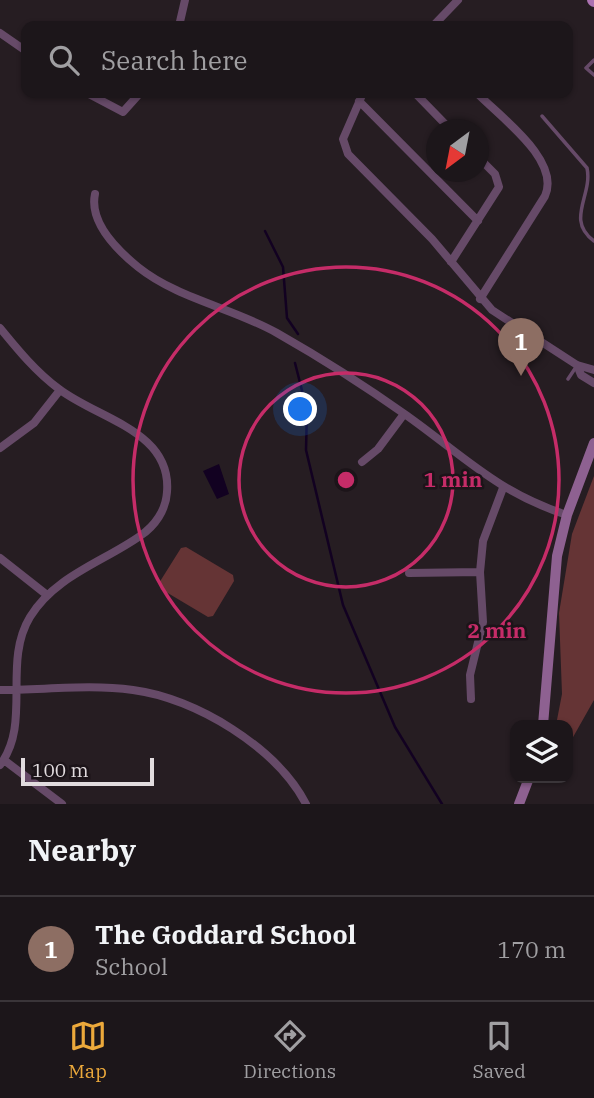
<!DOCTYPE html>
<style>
:root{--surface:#1c161a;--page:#292327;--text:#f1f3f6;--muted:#a09fa2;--line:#3a3539;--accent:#eca93b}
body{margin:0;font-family:"IBM Plex Serif",serif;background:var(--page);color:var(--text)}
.controls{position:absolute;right:21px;bottom:21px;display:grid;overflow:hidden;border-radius:14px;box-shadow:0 2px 5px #0004}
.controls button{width:63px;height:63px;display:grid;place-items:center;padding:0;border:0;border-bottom:2px solid var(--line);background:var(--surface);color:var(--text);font:35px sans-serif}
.compass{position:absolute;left:426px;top:119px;width:63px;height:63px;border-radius:50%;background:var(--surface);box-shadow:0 2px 5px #0004;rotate:212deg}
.scale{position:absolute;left:21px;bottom:18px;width:133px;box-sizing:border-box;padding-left:7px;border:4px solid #e2dcdf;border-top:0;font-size:19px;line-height:24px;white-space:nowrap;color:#e2dcdf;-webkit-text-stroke:5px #1c1419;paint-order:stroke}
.you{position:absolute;left:301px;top:410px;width:24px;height:24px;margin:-18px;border:5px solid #fff;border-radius:50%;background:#1a73e8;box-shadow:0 0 0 10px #1a73e833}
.badge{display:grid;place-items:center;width:46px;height:46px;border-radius:50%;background:var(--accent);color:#fff;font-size:23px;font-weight:700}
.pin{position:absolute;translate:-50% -58px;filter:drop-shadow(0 2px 4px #0008)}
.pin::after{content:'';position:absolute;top:37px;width:24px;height:21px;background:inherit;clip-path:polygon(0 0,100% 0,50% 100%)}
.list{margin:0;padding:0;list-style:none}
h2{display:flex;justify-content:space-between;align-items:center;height:91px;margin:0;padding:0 28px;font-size:30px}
h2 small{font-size:23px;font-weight:400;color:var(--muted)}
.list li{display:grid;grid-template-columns:46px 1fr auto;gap:21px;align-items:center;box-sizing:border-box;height:105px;padding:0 28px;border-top:2px solid var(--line)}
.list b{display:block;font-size:26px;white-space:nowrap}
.list p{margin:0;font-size:23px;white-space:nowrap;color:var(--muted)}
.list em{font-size:23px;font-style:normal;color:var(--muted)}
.icon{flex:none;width:38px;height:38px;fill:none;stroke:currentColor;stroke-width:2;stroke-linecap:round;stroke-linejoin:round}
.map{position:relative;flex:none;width:594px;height:804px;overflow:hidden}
.search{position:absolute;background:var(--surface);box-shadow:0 2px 5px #0004;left:21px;right:21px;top:21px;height:77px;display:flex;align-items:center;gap:18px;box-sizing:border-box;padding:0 24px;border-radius:14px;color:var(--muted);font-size:26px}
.sheet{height:196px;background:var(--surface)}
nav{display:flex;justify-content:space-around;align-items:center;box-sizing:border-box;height:98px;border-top:2px solid var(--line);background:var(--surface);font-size:19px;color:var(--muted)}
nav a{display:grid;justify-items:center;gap:4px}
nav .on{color:var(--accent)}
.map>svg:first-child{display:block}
.green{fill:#653435}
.water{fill:#120121}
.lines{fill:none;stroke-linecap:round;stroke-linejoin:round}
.stream{stroke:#120121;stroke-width:2.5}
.lane{stroke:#664a68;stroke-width:3.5}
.street{stroke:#664a68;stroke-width:8}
.secondary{stroke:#8e6191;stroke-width:10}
.primary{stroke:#ac72b1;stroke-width:12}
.ring{fill:none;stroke:#c52c68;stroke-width:3.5}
.centre{fill:#c52c68;stroke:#1c1419;stroke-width:3.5}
.ring-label{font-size:21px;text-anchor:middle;font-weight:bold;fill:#c52c68;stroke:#1c1419;stroke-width:5;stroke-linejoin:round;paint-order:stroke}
</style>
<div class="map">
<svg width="594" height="804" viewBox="0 0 594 804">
<rect width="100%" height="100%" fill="#261d22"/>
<path class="green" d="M 594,476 L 594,700 L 568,746 L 568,725 L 556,725 L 562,694 L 559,613 L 572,534 Z
M 186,547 L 233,575 L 234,581 L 213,616 L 208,617 L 161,589 L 159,583 L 181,548 Z"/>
<path class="water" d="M 219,464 L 229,494 L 217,499 L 203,471 Z"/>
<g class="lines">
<path class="stream" d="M 265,231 L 283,267 L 287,318 L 298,334
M 295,363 L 307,410 L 306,450 L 343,605 L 395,727 L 442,804"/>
<path class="lane" d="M 594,60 L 586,68 L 594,75
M 542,116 L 587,168 C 593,195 565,220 594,241
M 568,379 L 576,367"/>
<path class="street" d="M 179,26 L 185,0
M 433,26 L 458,0
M 0,33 L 26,51
M 87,93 L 123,112 L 140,93
M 363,93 L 343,139 L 348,154 L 432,239 L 492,310 L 577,365 L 594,370
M 415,93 L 451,130
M 477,93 C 500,117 561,160 545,196 L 480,299
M 359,101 L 478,221
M 95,194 C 89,222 117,250 138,267 C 178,299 233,308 277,333 C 321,358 365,386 406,415 C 465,457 497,492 567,515
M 451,262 L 499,187 L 495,174 L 478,157
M 0,328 C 18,350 36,372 59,389 C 98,419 172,431 167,492 C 166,510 155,526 140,536 C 103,562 55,576 30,617 C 2,663 32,723 0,765
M 577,365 L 581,375 L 594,383
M 0,448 L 34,423 L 60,390
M 362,462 L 378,449 L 404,414
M 0,558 L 47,595
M 409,573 L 480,572
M 0,690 C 44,690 90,684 133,690 C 196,698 277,748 306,804
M 471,699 L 470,675 L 483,622 L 480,572 L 483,541 L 503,488
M 4,760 L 62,804"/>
<path class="secondary" d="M 543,725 L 557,556 L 567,515 L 594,443
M 519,804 L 529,778"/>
<path class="primary" d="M 593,0 L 594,1"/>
</g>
<g class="ring">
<circle cx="346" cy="480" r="107"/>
<circle cx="346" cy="480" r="213"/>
</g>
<circle cx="346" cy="480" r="10" class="centre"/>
<g class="ring-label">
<text x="453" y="487">1 min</text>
<text x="497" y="638">2 min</text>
</g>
</svg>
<div class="controls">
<button><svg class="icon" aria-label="layers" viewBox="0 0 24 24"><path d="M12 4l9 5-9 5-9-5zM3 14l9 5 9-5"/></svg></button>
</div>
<svg class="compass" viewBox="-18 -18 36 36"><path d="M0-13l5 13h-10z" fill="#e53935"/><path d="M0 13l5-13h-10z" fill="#a09fa2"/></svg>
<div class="scale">100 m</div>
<div class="you"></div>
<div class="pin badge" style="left:521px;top:376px;background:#8d6e63">1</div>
<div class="search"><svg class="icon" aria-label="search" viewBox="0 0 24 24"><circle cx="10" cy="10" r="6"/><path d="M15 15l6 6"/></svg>Search here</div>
</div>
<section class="sheet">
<h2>Nearby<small></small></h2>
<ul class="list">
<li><span class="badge" style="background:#8d6e63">1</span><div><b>The Goddard School</b><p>School</p></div><em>170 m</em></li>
</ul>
</section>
<nav>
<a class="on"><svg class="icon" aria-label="map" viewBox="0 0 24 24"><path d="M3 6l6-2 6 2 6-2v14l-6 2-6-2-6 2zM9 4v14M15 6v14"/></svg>Map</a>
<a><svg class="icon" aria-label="directions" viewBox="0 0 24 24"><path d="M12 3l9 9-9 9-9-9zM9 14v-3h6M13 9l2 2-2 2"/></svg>Directions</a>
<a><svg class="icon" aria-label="saved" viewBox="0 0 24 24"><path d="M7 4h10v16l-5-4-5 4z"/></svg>Saved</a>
</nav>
